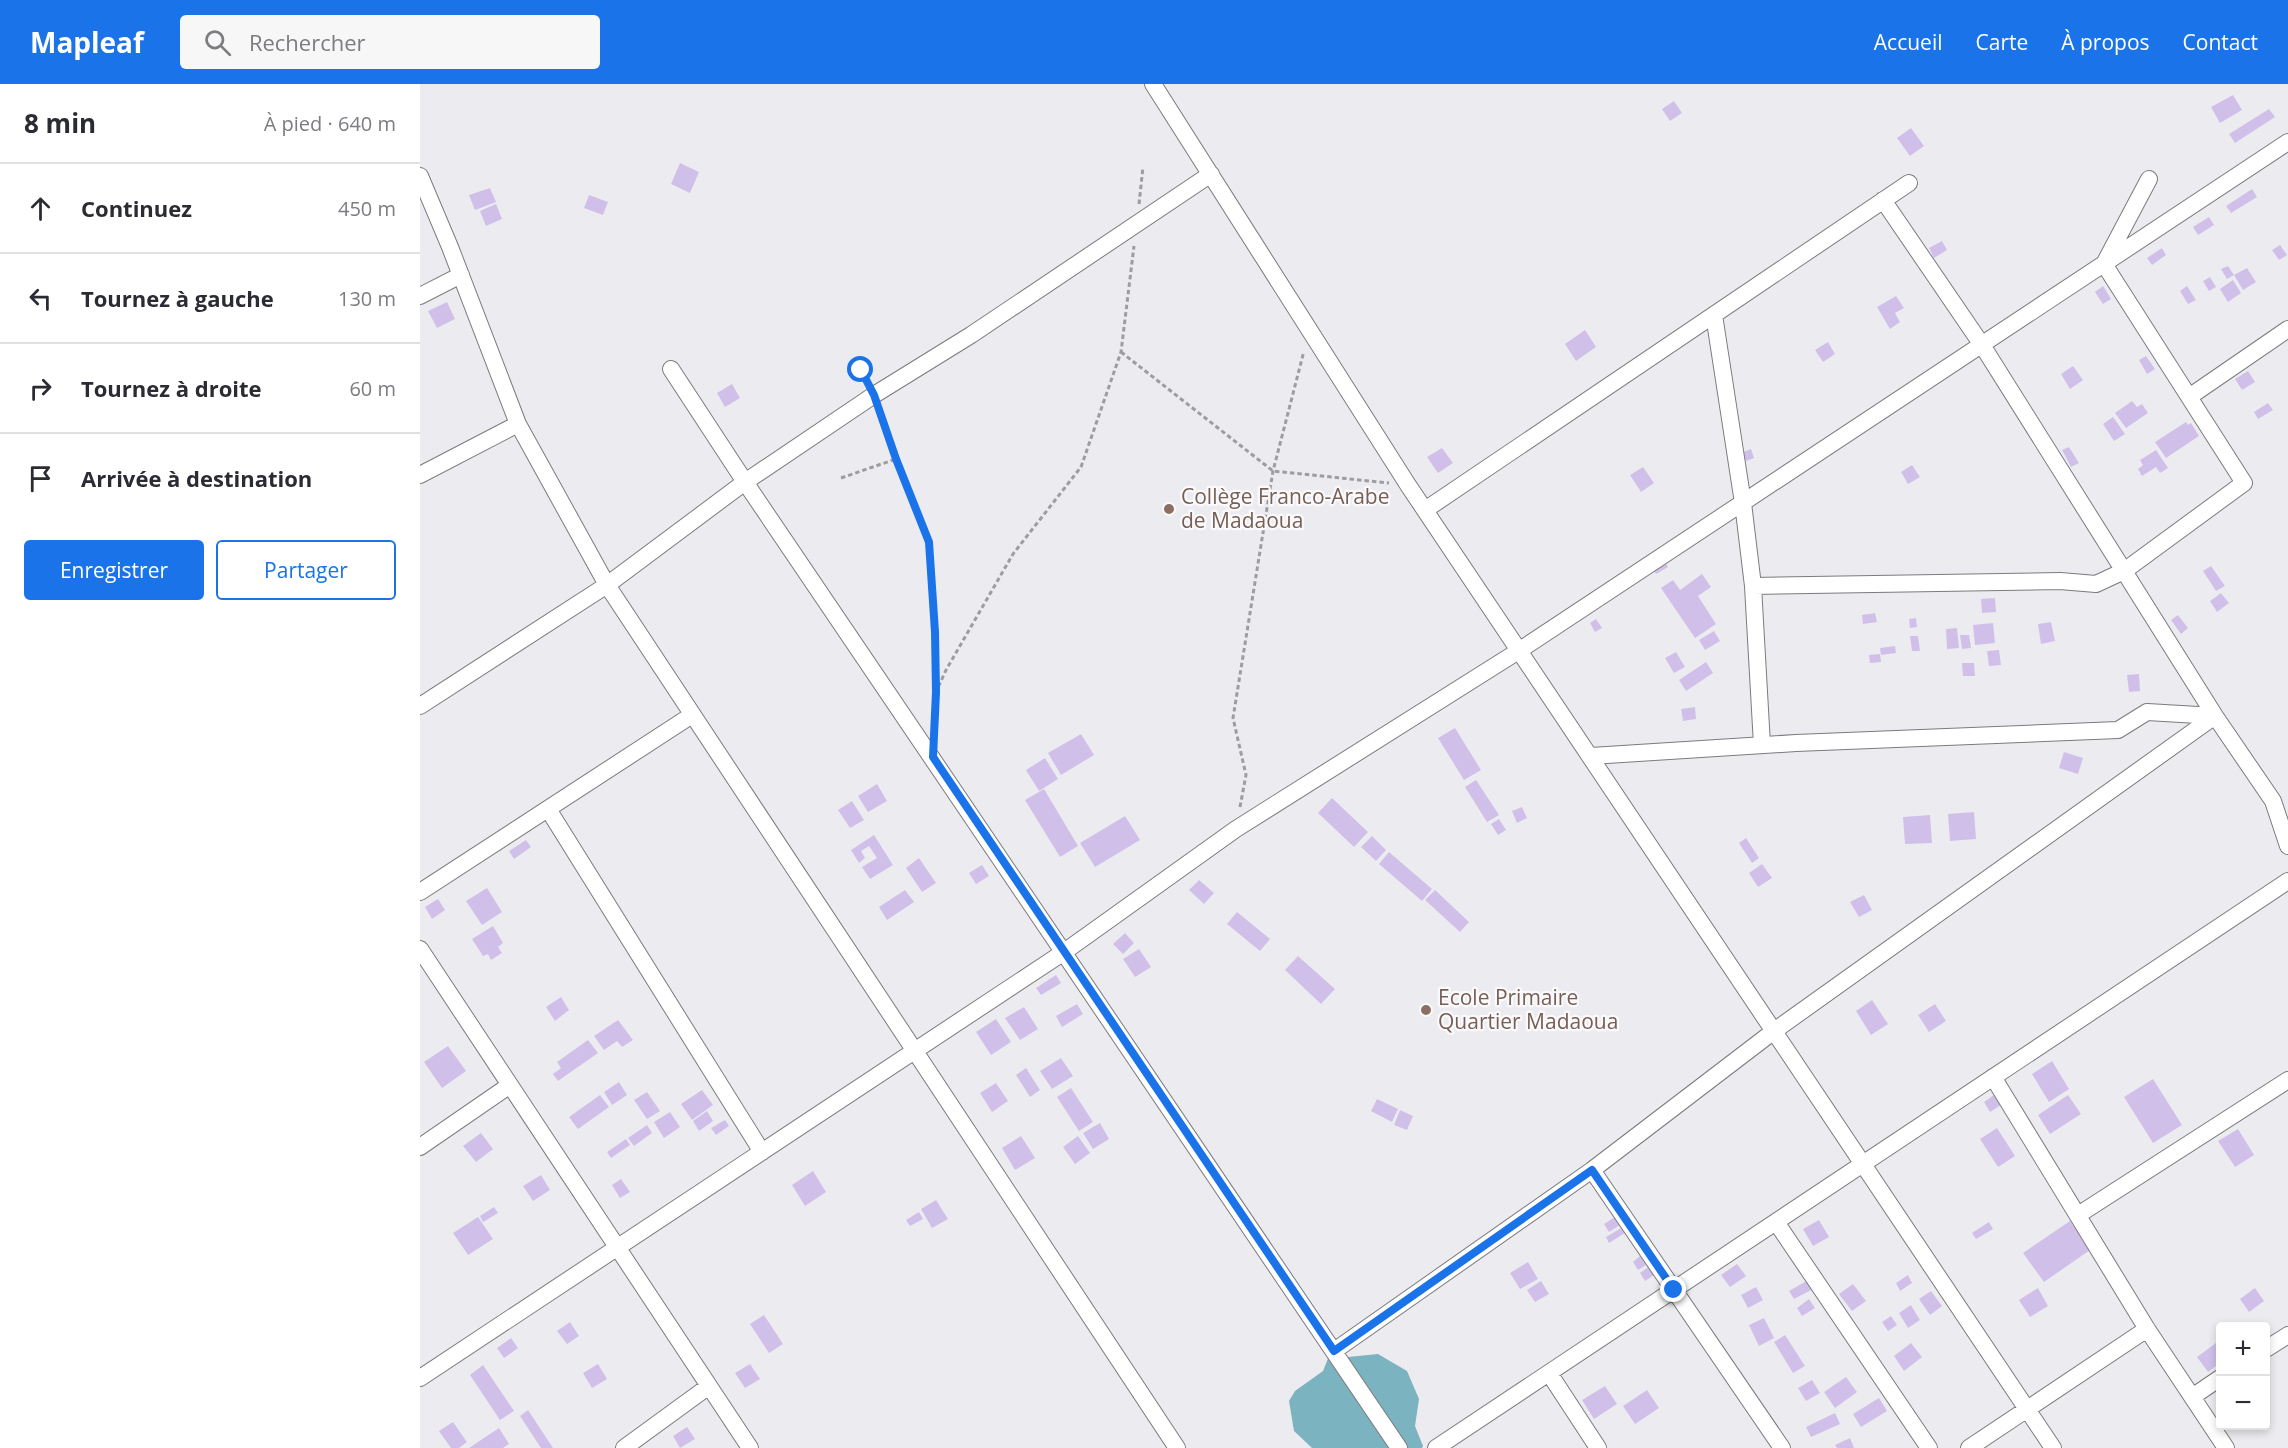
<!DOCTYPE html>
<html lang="fr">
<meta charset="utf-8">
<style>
:root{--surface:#fff;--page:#f7f7f7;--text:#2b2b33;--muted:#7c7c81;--line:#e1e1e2;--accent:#1a73e8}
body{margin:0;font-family:"Open Sans",sans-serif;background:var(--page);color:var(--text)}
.controls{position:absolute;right:18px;bottom:18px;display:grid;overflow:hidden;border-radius:6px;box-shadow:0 3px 9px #0003}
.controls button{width:54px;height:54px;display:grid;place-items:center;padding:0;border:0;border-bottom:2px solid var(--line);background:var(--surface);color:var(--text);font:30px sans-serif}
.stop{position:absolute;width:18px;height:18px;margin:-14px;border:4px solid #1a73e8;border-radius:50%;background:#fff}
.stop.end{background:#1a73e8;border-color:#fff;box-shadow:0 2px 6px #0008}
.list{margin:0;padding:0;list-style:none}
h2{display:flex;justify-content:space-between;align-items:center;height:78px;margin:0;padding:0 24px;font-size:26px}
h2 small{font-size:20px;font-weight:400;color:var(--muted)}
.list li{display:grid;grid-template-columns:39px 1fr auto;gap:18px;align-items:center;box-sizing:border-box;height:90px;padding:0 24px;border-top:2px solid var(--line)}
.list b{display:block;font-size:22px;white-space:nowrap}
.list em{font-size:20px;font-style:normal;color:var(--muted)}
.actions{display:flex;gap:12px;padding:18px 24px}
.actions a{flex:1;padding:14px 0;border:2px solid var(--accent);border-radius:6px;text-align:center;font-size:21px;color:var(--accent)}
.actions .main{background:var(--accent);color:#fff}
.icon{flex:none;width:33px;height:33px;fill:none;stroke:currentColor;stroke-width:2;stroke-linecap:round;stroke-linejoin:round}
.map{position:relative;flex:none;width:1868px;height:1364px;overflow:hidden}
header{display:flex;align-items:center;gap:36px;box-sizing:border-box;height:84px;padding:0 30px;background:var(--accent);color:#fff}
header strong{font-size:28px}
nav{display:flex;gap:33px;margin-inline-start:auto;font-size:21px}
.search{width:420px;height:54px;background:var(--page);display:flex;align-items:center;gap:15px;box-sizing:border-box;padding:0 21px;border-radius:6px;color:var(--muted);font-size:22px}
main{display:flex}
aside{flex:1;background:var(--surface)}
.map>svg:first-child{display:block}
.water{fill:#7cb3c0}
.building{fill:#d0c0e9}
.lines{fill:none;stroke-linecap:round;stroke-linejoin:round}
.minor-casing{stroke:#7b7b7e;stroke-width:18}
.path{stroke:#9d9da0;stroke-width:3;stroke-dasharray:4.5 3;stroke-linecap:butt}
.minor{stroke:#fff;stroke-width:16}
.route{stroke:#1a73e8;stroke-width:8}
.education-dot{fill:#8d6e63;stroke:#fafafd;stroke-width:2}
.labels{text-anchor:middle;stroke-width:4.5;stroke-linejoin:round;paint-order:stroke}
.education-label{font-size:21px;fill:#785e54;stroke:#fafafd;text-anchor:start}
</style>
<header>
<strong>Mapleaf</strong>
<div class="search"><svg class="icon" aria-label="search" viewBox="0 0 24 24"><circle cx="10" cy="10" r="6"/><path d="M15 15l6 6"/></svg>Rechercher</div>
<nav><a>Accueil</a><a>Carte</a><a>À propos</a><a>Contact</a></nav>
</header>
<main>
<aside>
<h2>8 min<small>À pied · 640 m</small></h2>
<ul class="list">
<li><svg class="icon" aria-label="ahead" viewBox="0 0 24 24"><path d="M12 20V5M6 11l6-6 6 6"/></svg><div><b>Continuez</b></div><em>450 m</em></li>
<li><svg class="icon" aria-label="left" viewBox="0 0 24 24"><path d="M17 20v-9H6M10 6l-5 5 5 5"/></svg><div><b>Tournez à gauche</b></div><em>130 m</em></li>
<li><svg class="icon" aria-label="right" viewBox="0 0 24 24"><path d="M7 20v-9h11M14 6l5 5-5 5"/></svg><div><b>Tournez à droite</b></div><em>60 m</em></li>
<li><svg class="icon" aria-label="arrive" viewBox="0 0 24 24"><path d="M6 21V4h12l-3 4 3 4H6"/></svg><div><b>Arrivée à destination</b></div></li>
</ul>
<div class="actions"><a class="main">Enregistrer</a><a>Partager</a></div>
</aside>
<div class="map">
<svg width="1868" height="1364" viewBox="0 0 1868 1364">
<rect width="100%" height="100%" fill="#ececf0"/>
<path class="water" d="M 958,1270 L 987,1287 L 999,1315 L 995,1342 L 1003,1362 L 1002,1364 L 892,1364 L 874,1347 L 869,1317 L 875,1307 L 903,1287 L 909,1272 L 918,1274 Z"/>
<path class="building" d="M 1813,11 L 1822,26 L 1800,39 L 1791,23 Z
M 1254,17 L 1262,29 L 1250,37 L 1242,25 Z
M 1849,25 L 1855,33 L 1815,59 L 1809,50 Z
M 1491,44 L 1504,62 L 1490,72 L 1477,54 Z
M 260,79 L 279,88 L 270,109 L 251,100 Z
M 70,104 L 76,118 L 55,126 L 49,111 Z
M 1832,105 L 1837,113 L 1811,129 L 1806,122 Z
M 169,111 L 188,118 L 183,131 L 164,124 Z
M 76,120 L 82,135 L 66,142 L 60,127 Z
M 1789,133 L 1794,141 L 1778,151 L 1773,143 Z
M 1522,157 L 1527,166 L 1514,174 L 1509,164 Z
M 1860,161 L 1867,171 L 1859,176 L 1852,166 Z
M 1742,164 L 1746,171 L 1732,181 L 1727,174 Z
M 1808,182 L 1814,191 L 1807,195 L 1801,185 Z
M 1827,184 L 1836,198 L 1823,206 L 1814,191 Z
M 1790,193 L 1796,203 L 1789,207 L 1783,197 Z
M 1813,196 L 1821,209 L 1808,218 L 1800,205 Z
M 1683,202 L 1691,215 L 1683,220 L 1675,208 Z
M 1767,202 L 1776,216 L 1768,220 L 1760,207 Z
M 1476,212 L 1484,224 L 1475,229 L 1480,238 L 1470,245 L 1457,223 Z
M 27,218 L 35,235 L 17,244 L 8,227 Z
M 1165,246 L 1176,263 L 1156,277 L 1145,260 Z
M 1408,258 L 1415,270 L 1403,278 L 1395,266 Z
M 1726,272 L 1735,285 L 1727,290 L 1719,276 Z
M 1653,282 L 1663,296 L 1650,305 L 1641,290 Z
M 1828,287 L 1835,298 L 1822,306 L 1815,295 Z
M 312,300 L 320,314 L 305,323 L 297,309 Z
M 1712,317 L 1717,323 L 1722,320 L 1728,329 L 1706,344 L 1695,329 Z
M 1848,319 L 1853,326 L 1838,335 L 1834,328 Z
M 1693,333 L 1705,350 L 1694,357 L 1683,340 Z
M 1766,338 L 1768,341 L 1771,339 L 1779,352 L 1746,374 L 1735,358 Z
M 1649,363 L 1659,379 L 1651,383 L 1642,366 Z
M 1022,364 L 1033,379 L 1018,389 L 1007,373 Z
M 1331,365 L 1334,374 L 1326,377 L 1323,368 Z
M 1736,366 L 1748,384 L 1740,389 L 1736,383 L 1722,392 L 1718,385 L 1723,381 L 1720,376 Z
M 1492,381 L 1500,393 L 1488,400 L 1481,388 Z
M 1223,383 L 1234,399 L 1221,408 L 1210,391 Z
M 1243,474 L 1248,483 L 1236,490 L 1231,482 Z
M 1791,482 L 1805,502 L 1796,507 L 1783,487 Z
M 1282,490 L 1291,503 L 1278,512 L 1296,540 L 1275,554 L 1241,504 L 1253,496 L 1260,506 Z
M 1801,509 L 1809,519 L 1797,528 L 1790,517 Z
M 1575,514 L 1576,528 L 1562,529 L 1561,515 Z
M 1455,529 L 1457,538 L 1443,540 L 1442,531 Z
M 1758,531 L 1768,544 L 1761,550 L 1751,536 Z
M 1496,534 L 1497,543 L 1490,544 L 1489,535 Z
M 1176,535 L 1182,544 L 1175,548 L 1170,539 Z
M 1631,538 L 1635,557 L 1621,560 L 1618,540 Z
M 1573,539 L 1575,559 L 1555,561 L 1553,541 Z
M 1537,544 L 1539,564 L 1527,565 L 1526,545 Z
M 1294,547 L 1300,557 L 1285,566 L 1279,556 Z
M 1540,551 L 1549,551 L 1551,564 L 1542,565 Z
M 1490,552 L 1498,552 L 1500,567 L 1492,567 Z
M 1475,562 L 1476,569 L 1461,571 L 1460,564 Z
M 1579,566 L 1581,581 L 1569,582 L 1567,567 Z
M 1256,568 L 1265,583 L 1254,589 L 1245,574 Z
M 1460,570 L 1461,578 L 1450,579 L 1449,571 Z
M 1286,578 L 1293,589 L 1266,607 L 1259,596 Z
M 1542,579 L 1554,579 L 1555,592 L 1543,592 Z
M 1719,590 L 1720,607 L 1709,608 L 1707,591 Z
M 1275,623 L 1276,635 L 1263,637 L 1261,625 Z
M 1035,644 L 1061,686 L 1044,696 L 1018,654 Z
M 661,650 L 674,671 L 641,691 L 628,669 Z
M 1644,668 L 1663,674 L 1658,690 L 1639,684 Z
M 625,674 L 638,695 L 619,707 L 606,686 Z
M 1056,696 L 1079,731 L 1067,738 L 1045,703 Z
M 457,700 L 467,717 L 448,728 L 438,712 Z
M 624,705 L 658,762 L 640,773 L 605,716 Z
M 912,714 L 948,748 L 934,763 L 898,729 Z
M 432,717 L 444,736 L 430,744 L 418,726 Z
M 1102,723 L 1107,734 L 1097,739 L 1092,727 Z
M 1554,728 L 1556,755 L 1530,757 L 1528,730 Z
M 1510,731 L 1512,759 L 1485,760 L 1483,733 Z
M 705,732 L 720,756 L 675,783 L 660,759 Z
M 1079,735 L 1086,746 L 1078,751 L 1071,740 Z
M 454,751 L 473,781 L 450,795 L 442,783 L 457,774 L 449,762 L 441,767 L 445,774 L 439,779 L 431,766 Z
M 952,752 L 966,766 L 956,777 L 941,763 Z
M 1326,754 L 1339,774 L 1332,779 L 1319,759 Z
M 106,756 L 111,763 L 94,775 L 89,767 Z
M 969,768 L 1012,805 L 1002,817 L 959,780 Z
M 499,774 L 516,799 L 502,808 L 486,784 Z
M 1342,780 L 1352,794 L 1338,803 L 1329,789 Z
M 562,781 L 569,792 L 556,800 L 549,789 Z
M 779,796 L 794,809 L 784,820 L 769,806 Z
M 67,804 L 82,828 L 62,841 L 46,817 Z
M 485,806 L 494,818 L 467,836 L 459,823 Z
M 1015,806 L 1049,838 L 1040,848 L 1005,816 Z
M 1444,811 L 1452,826 L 1439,833 L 1430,818 Z
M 18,815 L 25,826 L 12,835 L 5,823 Z
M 817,828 L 850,855 L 840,867 L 807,840 Z
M 73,842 L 83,859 L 78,863 L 82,869 L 71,876 L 68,870 L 63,872 L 52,855 Z
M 705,849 L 714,859 L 703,870 L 693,860 Z
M 719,865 L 731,883 L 715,893 L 703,875 Z
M 878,872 L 915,905 L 901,920 L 865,886 Z
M 636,891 L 641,899 L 621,911 L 616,904 Z
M 141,913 L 149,926 L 135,937 L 126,923 Z
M 1452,916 L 1468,940 L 1451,951 L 1436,927 Z
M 657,920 L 663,930 L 642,943 L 636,932 Z
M 1515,920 L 1526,937 L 1509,948 L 1498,931 Z
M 604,923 L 618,945 L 600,956 L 585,934 Z
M 576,935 L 591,958 L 571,971 L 556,948 Z
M 198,936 L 213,956 L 202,963 L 197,957 L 184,966 L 174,952 Z
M 168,956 L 178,969 L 138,997 L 133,990 L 141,984 L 137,978 Z
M 28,962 L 46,987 L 22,1004 L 4,978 Z
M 641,974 L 653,992 L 632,1005 L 620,987 Z
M 1632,977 L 1649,1005 L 1629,1018 L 1612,990 Z
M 606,984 L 620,1006 L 610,1013 L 596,991 Z
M 1733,995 L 1762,1041 L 1733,1059 L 1704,1013 Z
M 199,998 L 207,1011 L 192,1021 L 184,1008 Z
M 576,999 L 588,1017 L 572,1028 L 560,1009 Z
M 651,1004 L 673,1038 L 659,1047 L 637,1013 Z
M 282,1006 L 293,1021 L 272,1036 L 261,1020 Z
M 227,1008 L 240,1027 L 227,1035 L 214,1016 Z
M 180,1011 L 189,1023 L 158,1045 L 149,1033 Z
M 1574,1011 L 1581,1021 L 1570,1028 L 1564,1018 Z
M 1648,1011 L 1661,1030 L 1630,1050 L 1618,1031 Z
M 957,1015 L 978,1025 L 972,1038 L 951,1027 Z
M 980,1026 L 993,1032 L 987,1046 L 974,1041 Z
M 287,1027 L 293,1037 L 279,1047 L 273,1037 Z
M 250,1028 L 260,1043 L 244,1054 L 234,1038 Z
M 305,1036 L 309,1042 L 296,1051 L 291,1044 Z
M 680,1039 L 689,1055 L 673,1065 L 663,1049 Z
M 227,1041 L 232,1049 L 214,1062 L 208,1054 Z
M 1577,1044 L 1595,1072 L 1578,1083 L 1560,1055 Z
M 1818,1045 L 1834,1071 L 1815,1083 L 1798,1057 Z
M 61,1049 L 73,1065 L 56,1078 L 43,1062 Z
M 601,1052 L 615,1074 L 595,1086 L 582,1064 Z
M 658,1052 L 670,1069 L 655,1080 L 643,1063 Z
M 206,1055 L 210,1061 L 191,1074 L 187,1068 Z
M 393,1087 L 406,1108 L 385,1122 L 372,1101 Z
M 121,1091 L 130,1106 L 113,1117 L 103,1102 Z
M 201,1095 L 210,1108 L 200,1114 L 192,1101 Z
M 516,1116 L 528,1135 L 512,1144 L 501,1125 Z
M 74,1123 L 78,1129 L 63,1138 L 60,1132 Z
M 499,1128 L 503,1135 L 490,1142 L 486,1136 Z
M 58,1133 L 73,1155 L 48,1171 L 33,1149 Z
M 1195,1133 L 1200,1141 L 1189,1148 L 1184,1140 Z
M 1399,1136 L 1409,1153 L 1393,1162 L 1383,1145 Z
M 1650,1137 L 1670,1166 L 1624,1198 L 1603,1169 Z
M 1569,1138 L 1573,1145 L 1556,1155 L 1552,1149 Z
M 1201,1144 L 1205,1149 L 1189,1159 L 1186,1153 Z
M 1220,1172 L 1226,1181 L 1218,1186 L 1213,1178 Z
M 1108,1178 L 1118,1195 L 1100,1205 L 1090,1189 Z
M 1317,1180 L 1326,1192 L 1310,1203 L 1301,1191 Z
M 1231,1181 L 1237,1189 L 1225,1197 L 1220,1189 Z
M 1488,1191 L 1492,1199 L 1480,1207 L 1476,1199 Z
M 1390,1195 L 1395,1204 L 1374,1215 L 1369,1207 Z
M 1121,1197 L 1129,1210 L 1115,1218 L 1107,1206 Z
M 1433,1200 L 1446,1217 L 1432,1227 L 1419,1210 Z
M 1336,1203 L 1343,1216 L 1328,1224 L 1321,1211 Z
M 1618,1204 L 1628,1222 L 1610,1233 L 1599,1216 Z
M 1835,1204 L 1844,1217 L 1829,1228 L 1820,1215 Z
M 1511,1207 L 1522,1222 L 1510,1231 L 1499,1215 Z
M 1389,1215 L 1395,1224 L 1382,1232 L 1377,1224 Z
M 1491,1221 L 1500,1236 L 1488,1244 L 1479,1229 Z
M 344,1231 L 363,1260 L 349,1269 L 330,1240 Z
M 1471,1232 L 1477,1241 L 1468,1247 L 1462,1238 Z
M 1344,1234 L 1354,1254 L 1339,1262 L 1329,1241 Z
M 150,1238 L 159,1252 L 147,1260 L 137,1247 Z
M 1365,1251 L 1385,1282 L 1373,1289 L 1354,1258 Z
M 91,1254 L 98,1264 L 84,1274 L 77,1264 Z
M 1800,1256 L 1800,1279 L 1788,1288 L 1777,1273 Z
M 1491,1259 L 1502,1273 L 1484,1287 L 1474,1272 Z
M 178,1280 L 187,1295 L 172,1304 L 163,1289 Z
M 330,1280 L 340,1295 L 325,1304 L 315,1289 Z
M 63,1281 L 94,1327 L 80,1336 L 50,1291 Z
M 1426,1293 L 1437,1308 L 1415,1324 L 1404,1308 Z
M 1392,1296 L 1400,1309 L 1386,1317 L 1378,1304 Z
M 1185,1302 L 1197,1320 L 1174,1335 L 1162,1316 Z
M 1227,1306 L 1239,1324 L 1215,1340 L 1203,1322 Z
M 1459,1314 L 1467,1327 L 1441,1343 L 1433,1330 Z
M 108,1326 L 133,1364 L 121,1364 L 100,1332 Z
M 1415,1329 L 1420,1340 L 1391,1353 L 1386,1343 Z
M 33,1338 L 47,1358 L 39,1364 L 31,1364 L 19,1347 Z
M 267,1343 L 275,1355 L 260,1364 L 253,1352 Z
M 79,1344 L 89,1360 L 83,1364 L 49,1364 Z
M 1430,1354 L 1434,1364 L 1417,1364 L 1415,1361 Z"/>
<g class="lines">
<defs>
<path id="minor" d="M 733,0 L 988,401 L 1633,1364
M 0,92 L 30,163 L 98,340 L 187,501 L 757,1364
M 1463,116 L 1562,261 L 1795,632 L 1853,717 L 1868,762
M 0,212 L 41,191
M 1294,231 L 1323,419 L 1333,502 L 1342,661
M 251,285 L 325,398 L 979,1364
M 1769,313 L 1868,245
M 0,391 L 98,340
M 1005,426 L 1489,99
M 1333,502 L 1640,497 L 1676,500 L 1704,487 L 1824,399 L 1684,180 L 1729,95
M 0,622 L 187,501 L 325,398 L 454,311 L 551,251 L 791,90
M 1171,672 L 1376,659 L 1698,646 L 1727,628 L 1795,632
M 128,725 L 342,1068
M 0,808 L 272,631
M 0,865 L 330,1364
M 1573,993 L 1727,1245 L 1806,1364
M 0,1063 L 90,1001
M 1172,1086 L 1362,1364
M 1658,1131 L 1868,996
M 1356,1138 L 1509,1364
M 1846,1265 L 1868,1251
M 914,1267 L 1172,1086 L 1354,947 L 1795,632
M 1129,1289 L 1178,1364
M 0,1294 L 644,868 L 816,745 L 1100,566 L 1868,58
M 1772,1313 L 1800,1294
M 204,1364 L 289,1302
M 1016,1364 L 1868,797
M 1549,1364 L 1727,1245"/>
</defs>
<use href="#minor" class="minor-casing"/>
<path class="path" d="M 719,120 L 723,83
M 701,268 L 853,387 L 969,399
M 441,286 L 447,298
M 459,326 L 509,458 L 515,548 L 516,607
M 421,394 L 476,375
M 514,647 L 516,608 L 526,586 L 593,470 L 661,383 L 701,268 L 714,162
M 820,723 L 826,691 L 813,634 L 853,387 L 884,267"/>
<use href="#minor" class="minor"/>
</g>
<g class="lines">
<path class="route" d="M 441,286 L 454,311 L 476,375 L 509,458 L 515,548 L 516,608 L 513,673 L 914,1267 L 1172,1086 L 1254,1206"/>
</g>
<g class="education-dot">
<circle cx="749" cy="425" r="6"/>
<circle cx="1006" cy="926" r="6"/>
</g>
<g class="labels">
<g class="education-label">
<text x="761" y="420">Collège Franco-Arabe<tspan x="761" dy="24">de Madaoua</tspan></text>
<text x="1018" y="921">Ecole Primaire<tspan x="1018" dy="24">Quartier Madaoua</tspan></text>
</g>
</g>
</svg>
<div class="controls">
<button>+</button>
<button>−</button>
</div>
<div class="stop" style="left:441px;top:286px"></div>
<div class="stop end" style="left:1254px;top:1206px"></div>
</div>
</main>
